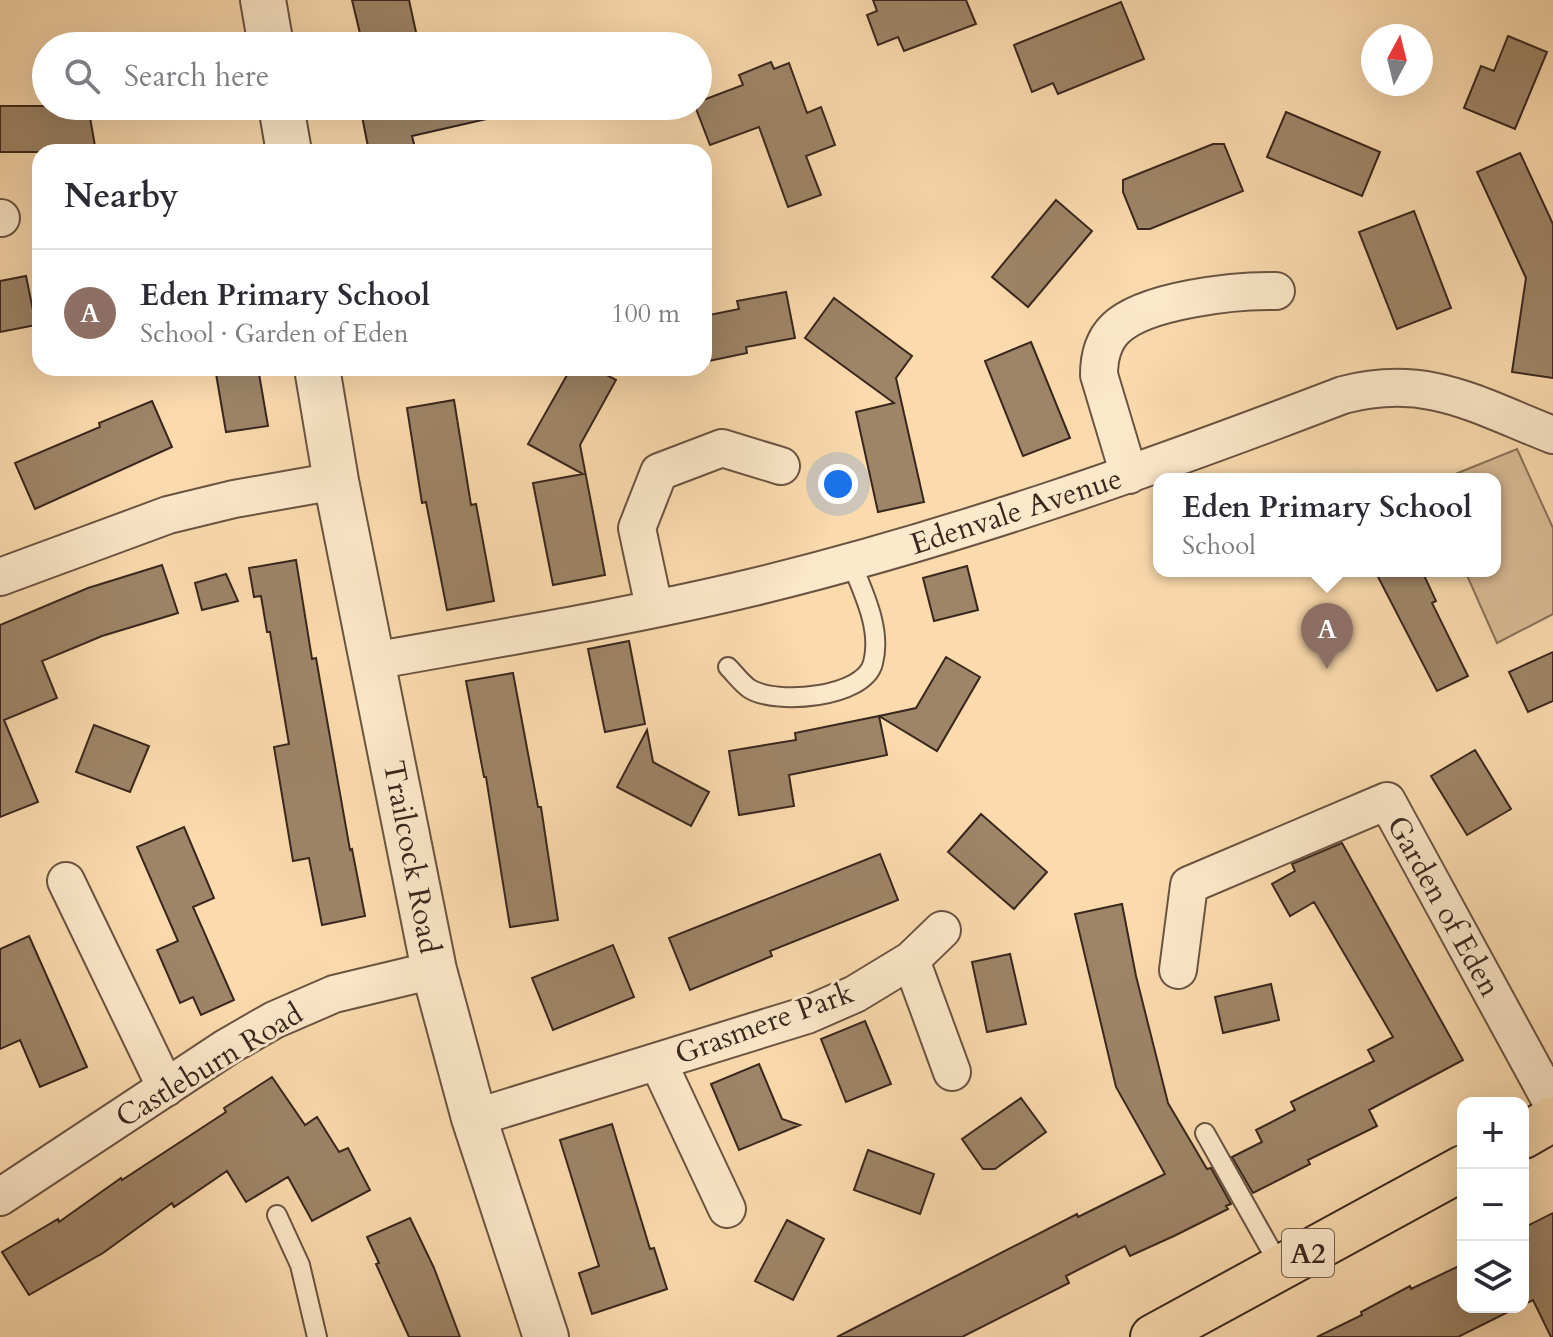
<!DOCTYPE html>
<meta charset="utf-8">
<style>
:root{--surface:#fff;--page:#f2f2f3;--text:#2b2b33;--muted:#7c7c81;--line:#e1e1e2;--accent:#ea580c}
body{margin:0;font-family:Cardo,serif;background:var(--page);color:var(--text)}
.controls{position:absolute;right:24px;bottom:24px;display:grid;overflow:hidden;border-radius:16px;box-shadow:0 8px 32px #0002}
.controls button{width:72px;height:72px;display:grid;place-items:center;padding:0;border:0;border-bottom:2px solid var(--line);background:var(--surface);color:var(--text);font:40px sans-serif}
.compass{position:absolute;left:1361px;top:24px;width:72px;height:72px;border-radius:50%;background:var(--surface);box-shadow:0 8px 32px #0002;rotate:7deg}
.you{position:absolute;left:838px;top:484px;width:28px;height:28px;margin:-20px;border:6px solid #fff;border-radius:50%;background:#1a73e8;box-shadow:0 0 0 12px #1a73e833}
.badge{display:grid;place-items:center;width:52px;height:52px;border-radius:50%;background:var(--accent);color:#fff;font-size:26px;font-weight:700}
.pin{position:absolute;translate:-50% -66px;filter:drop-shadow(0 2px 4px #0008)}
.pin::after{content:'';position:absolute;top:42px;width:28px;height:24px;background:inherit;clip-path:polygon(0 0,100% 0,50% 100%)}
.popup{position:absolute;left:1153px;top:473px;width:348px;height:104px;box-sizing:border-box;display:grid;place-content:center;border-radius:16px;background:var(--surface);filter:drop-shadow(0 2px 6px #0005);font-size:26px;white-space:nowrap;color:var(--muted)}
.popup b{font-size:30px;color:var(--text)}
.popup::after{content:'';position:absolute;left:50%;top:100%;margin-left:-16px;border:16px solid transparent;border-top-color:var(--surface)}
.list{margin:0;padding:0;list-style:none}
h2{display:flex;justify-content:space-between;align-items:center;height:104px;margin:0;padding:0 32px;font-size:34px}
h2 small{font-size:26px;font-weight:400;color:var(--muted)}
.list li{display:grid;grid-template-columns:52px 1fr auto;gap:24px;align-items:center;box-sizing:border-box;height:128px;padding:0 32px;border-top:2px solid var(--line)}
.list b{display:block;font-size:30px;white-space:nowrap}
.list p{margin:0;font-size:26px;white-space:nowrap;color:var(--muted)}
.list em{font-size:26px;font-style:normal;color:var(--muted)}
.icon{flex:none;width:44px;height:44px;fill:none;stroke:currentColor;stroke-width:2;stroke-linecap:round;stroke-linejoin:round}
.map{position:relative;flex:none;width:1553px;height:1337px;overflow:hidden}
.search{position:absolute;background:var(--surface);box-shadow:0 8px 32px #0002;left:32px;top:32px;width:680px;height:88px;display:flex;align-items:center;gap:20px;box-sizing:border-box;padding:0 28px;border-radius:44px;color:var(--muted);font-size:30px}
.panel{position:absolute;background:var(--surface);box-shadow:0 8px 32px #0002;left:32px;top:144px;width:680px;height:232px;border-radius:24px}
.map>svg:first-child{display:block}
.green{fill:#dabc95;stroke:#8a7259;stroke-width:2}
.building{fill:#9e8568;stroke:#39271d;stroke-width:2}
.lines{fill:none;stroke-linecap:round;stroke-linejoin:round}
.service-casing{stroke:#6a5441;stroke-width:22}
.minor-casing{stroke:#6a5441;stroke-width:40}
.tertiary-casing{stroke:#6a5441;stroke-width:48}
.primary-casing{stroke:#39271d;stroke-width:48}
.service{stroke:#fce8ca;stroke-width:18}
.minor{stroke:#fce8ca;stroke-width:36}
.tertiary{stroke:#fce8ca;stroke-width:44}
.primary{stroke:#fbdbae;stroke-width:44}
.labels{text-anchor:middle;stroke-width:6;stroke-linejoin:round;paint-order:stroke}
.shield{fill:#fce8ca;stroke:#746151;stroke-width:2}
.shield-label{font-size:28px;font-weight:bold;fill:#39271d}
.street-label{font-size:30px;fill:#39271d;stroke:#fce8ca}
</style>
<div class="map">
<svg width="1553" height="1337" viewBox="0 0 1553 1337">
<rect width="100%" height="100%" fill="#fbdbae"/>
<filter id="stains"><feTurbulence type="fractalNoise" baseFrequency=".0025" numOctaves="4"/><feColorMatrix values="0 0 0 0 .2 0 0 0 0 .09 0 0 0 0 .02 0 0 0 .5 -.17"/></filter>
<radialGradient id="worn" r=".72"><stop offset=".6" stop-color="#630" stop-opacity="0"/><stop offset="1" stop-color="#630" stop-opacity=".3"/></radialGradient>
<path class="green" d="M 1517,449 L 1553,528 L 1553,614 L 1497,643 L 1465,571 L 1495,571 L 1495,479 L 1443,479 Z"/>
<path class="building" d="M 352,0 L 409,0 L 419,46 L 363,46 Z
M 873,0 L 966,0 L 976,24 L 904,51 L 898,37 L 878,45 L 867,15 L 877,11 Z
M 1121,2 L 1144,59 L 1058,94 L 1053,83 L 1032,92 L 1014,45 Z
M 1508,36 L 1547,52 L 1515,129 L 1464,108 L 1481,66 L 1494,71 Z
M 771,62 L 774,69 L 789,63 L 807,113 L 821,107 L 835,145 L 806,156 L 821,195 L 788,207 L 759,127 L 710,145 L 695,106 L 698,106 L 698,102 L 743,85 L 739,75 Z
M 0,106 L 88,106 L 96,152 L 0,152 Z
M 360,106 L 489,106 L 491,118 L 412,136 L 416,152 L 369,152 Z
M 1286,112 L 1380,152 L 1362,196 L 1267,157 Z
M 1213,144 L 1224,144 L 1243,191 L 1150,229 L 1138,229 L 1123,192 L 1123,180 Z
M 1520,153 L 1553,224 L 1553,378 L 1512,372 L 1526,278 L 1477,172 Z
M 1056,200 L 1092,231 L 1028,307 L 992,277 Z
M 1414,211 L 1451,308 L 1397,329 L 1359,232 Z
M 26,276 L 36,325 L 0,332 L 0,281 Z
M 786,292 L 795,338 L 746,347 L 747,353 L 704,362 L 704,316 L 739,309 L 737,301 Z
M 834,298 L 912,356 L 896,378 L 924,502 L 878,512 L 856,412 L 894,403 L 805,338 Z
M 1031,342 L 1070,438 L 1023,456 L 985,361 Z
M 215,368 L 258,368 L 268,426 L 226,432 Z
M 571,368 L 594,368 L 616,380 L 580,445 L 605,575 L 553,585 L 533,483 L 583,474 L 528,444 Z
M 454,400 L 471,505 L 476,504 L 494,601 L 447,610 L 426,502 L 422,503 L 407,408 Z
M 152,401 L 172,447 L 35,509 L 15,463 L 100,427 L 99,423 Z
M 296,560 L 312,659 L 316,658 L 350,850 L 352,849 L 365,916 L 322,925 L 309,858 L 293,861 L 274,747 L 289,744 L 270,632 L 267,632 L 261,596 L 254,597 L 249,568 Z
M 162,565 L 178,613 L 102,636 L 42,661 L 57,698 L 4,720 L 38,802 L 0,817 L 0,625 L 88,588 Z
M 967,566 L 978,610 L 934,621 L 923,578 Z
M 1375,571 L 1422,571 L 1436,601 L 1432,603 L 1468,676 L 1437,691 Z
M 226,574 L 238,601 L 202,610 L 195,583 Z
M 629,641 L 645,724 L 605,732 L 588,649 Z
M 1553,652 L 1553,701 L 1528,712 L 1509,672 Z
M 946,657 L 980,677 L 937,751 L 879,716 L 916,708 Z
M 513,673 L 538,807 L 541,807 L 558,920 L 510,927 L 486,777 L 484,777 L 466,681 Z
M 879,716 L 887,755 L 789,775 L 794,806 L 739,815 L 729,751 L 796,740 L 795,733 Z
M 94,725 L 149,746 L 130,792 L 76,772 Z
M 647,730 L 653,762 L 709,792 L 691,826 L 617,787 Z
M 1475,750 L 1511,809 L 1467,835 L 1431,776 Z
M 981,814 L 1047,872 L 1014,909 L 948,852 Z
M 184,827 L 214,898 L 193,907 L 234,1000 L 201,1015 L 193,997 L 180,1003 L 157,950 L 178,941 L 137,847 Z
M 1342,843 L 1463,1060 L 1369,1110 L 1377,1126 L 1308,1160 L 1310,1164 L 1253,1193 L 1232,1157 L 1262,1142 L 1256,1130 L 1295,1110 L 1291,1102 L 1374,1061 L 1368,1050 L 1393,1037 L 1314,902 L 1290,916 L 1272,884 L 1295,871 L 1292,864 Z
M 880,854 L 898,900 L 770,951 L 772,956 L 690,990 L 669,938 Z
M 1122,904 L 1136,976 L 1168,1103 L 1207,1169 L 1211,1168 L 1231,1204 L 1226,1206 L 1228,1209 L 1174,1236 L 1130,1256 L 1125,1246 L 1066,1276 L 1069,1283 L 962,1337 L 837,1337 L 1077,1214 L 1078,1217 L 1165,1174 L 1116,1087 L 1075,914 Z
M 29,936 L 87,1067 L 40,1087 L 20,1040 L 0,1049 L 0,949 Z
M 613,945 L 634,997 L 553,1030 L 532,978 Z
M 1010,954 L 1026,1024 L 987,1032 L 972,962 Z
M 1271,984 L 1279,1020 L 1223,1033 L 1215,997 Z
M 865,1021 L 891,1084 L 846,1102 L 821,1039 Z
M 759,1064 L 782,1119 L 800,1125 L 739,1150 L 711,1084 Z
M 272,1077 L 305,1125 L 317,1117 L 339,1152 L 348,1148 L 370,1190 L 312,1221 L 288,1177 L 246,1202 L 227,1171 L 174,1207 L 172,1203 L 103,1253 L 29,1295 L 2,1252 L 58,1219 L 59,1222 L 121,1178 L 122,1180 L 226,1112 L 224,1108 Z
M 1021,1098 L 1046,1132 L 995,1169 L 983,1169 L 962,1139 Z
M 612,1124 L 650,1249 L 654,1248 L 667,1289 L 592,1314 L 579,1273 L 599,1266 L 560,1140 Z
M 868,1150 L 934,1174 L 920,1214 L 854,1190 Z
M 1553,1213 L 1553,1337 L 1551,1337 L 1533,1300 L 1523,1305 L 1523,1228 Z
M 410,1218 L 434,1268 L 460,1337 L 409,1337 L 376,1264 L 379,1263 L 367,1237 Z
M 787,1220 L 824,1239 L 793,1300 L 755,1281 Z
M 1463,1264 L 1463,1307 L 1518,1307 L 1458,1337 L 1317,1337 L 1362,1315 L 1361,1312 L 1410,1286 L 1411,1289 Z"/>
<g class="lines">
<defs>
<path id="service" d="M 728,667 C 735,674 742,684 750,689 C 776,705 864,698 873,663 C 882,629 863,592 851,562
M 1205,1133 L 1281,1268
M 277,1215 L 300,1265 L 317,1337"/>
<path id="minor" d="M 0,218 L 1,218
M 1129,475 L 1099,375 C 1099,358 1102,342 1115,329 C 1144,300 1236,290 1276,291
M 0,577 L 168,515 L 234,499 L 336,481
M 654,607 L 637,528 L 659,472 L 722,448 L 781,466
M 373,661 C 500,638 629,617 754,587 C 955,538 1150,469 1343,395 C 1427,373 1476,405 1553,435
M 66,881 L 166,1088
M 911,960 L 952,1072
M 1178,970 L 1189,885 L 1387,801 L 1553,1105
M 658,1062 L 727,1209
M 474,1118 L 807,1015 L 855,994 L 911,960 L 942,930
M 0,1197 L 227,1047 L 274,1020 L 334,994 L 434,970"/>
<path id="tertiary" d="M 263,0 L 271,46
M 281,106 L 289,152
M 317,368 L 336,481 L 434,970 L 474,1118 L 546,1337"/>
<path id="primary" d="M 1523,1136 L 1553,1119
M 1153,1337 L 1463,1168"/>
</defs>
<use href="#service" class="service-casing"/>
<use href="#minor" class="minor-casing"/>
<use href="#tertiary" class="tertiary-casing"/>
<use href="#primary" class="primary-casing"/>
<use href="#service" class="service"/>
<use href="#minor" class="minor"/>
<use href="#tertiary" class="tertiary"/>
<use href="#primary" class="primary"/>
</g>
<g class="labels">
<rect class="shield" x="1282" y="1229" width="52" height="48" rx="6"/>
<g class="shield-label">
<text x="1308" y="1263">A2</text>
</g>
<g class="street-label">
<text transform="translate(1016 511) rotate(-18)" y="10">Edenvale Avenue</text>
<text transform="translate(412 857) rotate(79)" y="10">Trailcock Road</text>
<text transform="translate(1444 906) rotate(61)" y="10">Garden of Eden</text>
<text transform="translate(764 1023) rotate(-20)" y="10">Grasmere Park</text>
<text transform="translate(209 1065) rotate(-31)" y="10">Castleburn Road</text>
</g>
</g>
<rect width="100%" height="100%" filter="url(#stains)"/>
<rect width="100%" height="100%" fill="url(#worn)"/>
</svg>
<div class="controls">
<button>+</button>
<button>−</button>
<button><svg class="icon" aria-label="layers" viewBox="0 0 24 24"><path d="M12 4l9 5-9 5-9-5zM3 14l9 5 9-5"/></svg></button>
</div>
<svg class="compass" viewBox="-18 -18 36 36"><path d="M0-13l5 13h-10z" fill="#e53935"/><path d="M0 13l5-13h-10z" fill="#7c7c81"/></svg>
<div class="you"></div>
<div class="pin badge" style="left:1327px;top:669px;background:#8d6e63">A</div>
<div class="popup"><b>Eden Primary School</b>School</div>
<div class="search"><svg class="icon" aria-label="search" viewBox="0 0 24 24"><circle cx="10" cy="10" r="6"/><path d="M15 15l6 6"/></svg>Search here</div>
<section class="panel">
<h2>Nearby<small></small></h2>
<ul class="list">
<li><span class="badge" style="background:#8d6e63">A</span><div><b>Eden Primary School</b><p>School · Garden of Eden</p></div><em>100 m</em></li>
</ul>
</section>
</div>
